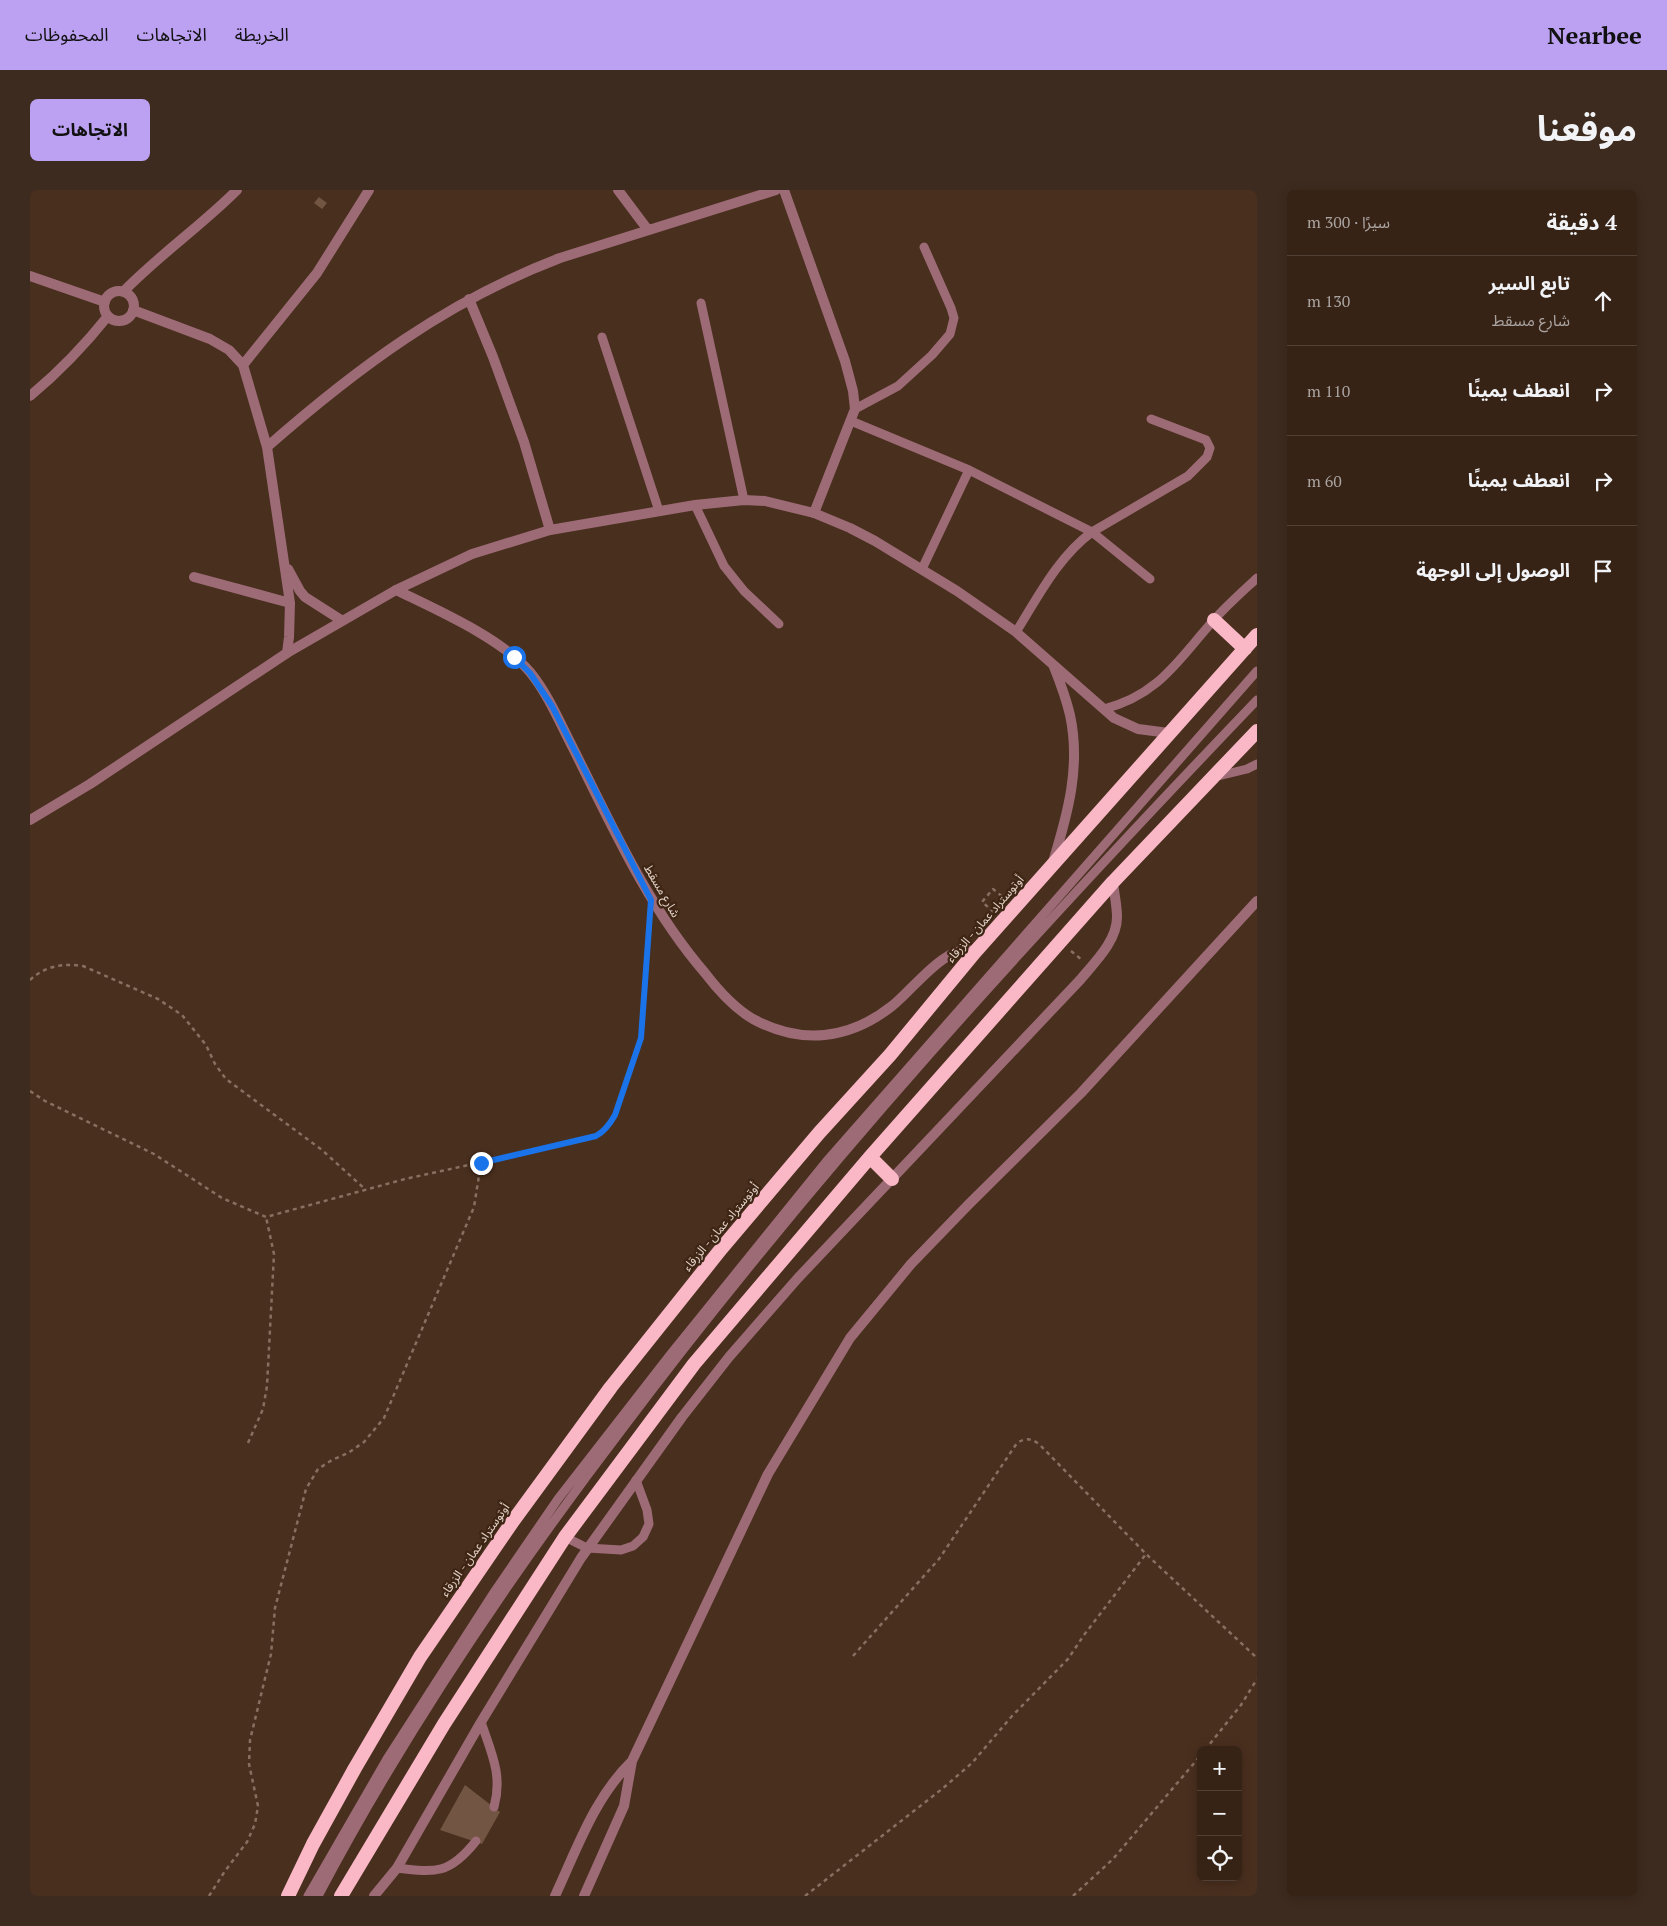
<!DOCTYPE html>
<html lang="ar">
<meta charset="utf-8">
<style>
:root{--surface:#372316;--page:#3e2b1f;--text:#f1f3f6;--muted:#aaa4a1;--line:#514035;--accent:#bca0f2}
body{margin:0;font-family:"PT Serif","Noto Sans Arabic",serif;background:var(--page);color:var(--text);direction:rtl}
.controls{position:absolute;right:15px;bottom:15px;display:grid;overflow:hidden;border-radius:8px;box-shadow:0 2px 12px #0003}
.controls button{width:45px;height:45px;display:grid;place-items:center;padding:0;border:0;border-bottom:1px solid var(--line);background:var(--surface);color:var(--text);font:25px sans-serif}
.stop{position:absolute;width:15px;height:15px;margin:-11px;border:4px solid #1a73e8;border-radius:50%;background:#fff}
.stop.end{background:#1a73e8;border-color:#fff;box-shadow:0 1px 5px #0008}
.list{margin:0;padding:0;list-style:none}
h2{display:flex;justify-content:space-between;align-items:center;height:65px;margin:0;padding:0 20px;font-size:21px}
h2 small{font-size:16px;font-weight:400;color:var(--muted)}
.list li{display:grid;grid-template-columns:32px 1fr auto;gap:15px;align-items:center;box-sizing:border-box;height:90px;padding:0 20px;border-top:1px solid var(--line)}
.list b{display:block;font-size:19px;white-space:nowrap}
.list p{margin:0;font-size:16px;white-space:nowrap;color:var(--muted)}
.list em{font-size:16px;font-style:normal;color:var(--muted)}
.icon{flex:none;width:28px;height:28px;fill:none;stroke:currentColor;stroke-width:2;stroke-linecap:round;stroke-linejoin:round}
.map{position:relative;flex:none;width:1227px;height:1706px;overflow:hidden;direction:ltr;border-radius:8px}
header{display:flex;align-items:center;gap:30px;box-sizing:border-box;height:70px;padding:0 25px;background:var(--accent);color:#111}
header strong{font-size:24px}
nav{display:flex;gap:28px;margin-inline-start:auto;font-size:18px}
.intro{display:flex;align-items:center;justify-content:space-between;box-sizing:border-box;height:120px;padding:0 30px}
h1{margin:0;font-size:35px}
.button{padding:12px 22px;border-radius:8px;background:var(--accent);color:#111;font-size:18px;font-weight:700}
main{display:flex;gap:30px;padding:0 30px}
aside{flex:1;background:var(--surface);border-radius:8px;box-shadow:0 2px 12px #0003}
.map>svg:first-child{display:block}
.building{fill:#725543}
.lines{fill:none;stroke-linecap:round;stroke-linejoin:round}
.path{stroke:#877062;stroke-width:2.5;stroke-dasharray:4 4;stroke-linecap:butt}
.service{stroke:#9d6b76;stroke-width:9}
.minor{stroke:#9d6b76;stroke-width:10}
.tertiary{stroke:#9d6b76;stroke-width:10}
.trunk{stroke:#fab8c7;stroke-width:14}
.route{stroke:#1a73e8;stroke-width:6}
.labels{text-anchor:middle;stroke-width:4.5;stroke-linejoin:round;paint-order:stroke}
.street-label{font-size:12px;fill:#e5d4c9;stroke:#3e2514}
</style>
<header>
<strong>Nearbee</strong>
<nav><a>الخريطة</a><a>الاتجاهات</a><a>المحفوظات</a></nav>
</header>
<div class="intro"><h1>موقعنا</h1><a class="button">الاتجاهات</a></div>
<main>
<aside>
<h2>4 دقيقة<small>سيرًا · 300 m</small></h2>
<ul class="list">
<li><svg class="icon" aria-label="ahead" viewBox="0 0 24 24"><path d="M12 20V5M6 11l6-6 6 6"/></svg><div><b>تابع السير</b><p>شارع مسقط</p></div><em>130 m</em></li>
<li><svg class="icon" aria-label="right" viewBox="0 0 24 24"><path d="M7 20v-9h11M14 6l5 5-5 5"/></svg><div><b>انعطف يمينًا</b></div><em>110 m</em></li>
<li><svg class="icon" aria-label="right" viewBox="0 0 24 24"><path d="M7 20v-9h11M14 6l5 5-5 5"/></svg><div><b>انعطف يمينًا</b></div><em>60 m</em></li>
<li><svg class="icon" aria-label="arrive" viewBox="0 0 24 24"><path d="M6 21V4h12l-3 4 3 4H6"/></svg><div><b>الوصول إلى الوجهة</b></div></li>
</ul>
</aside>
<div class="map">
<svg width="1227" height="1706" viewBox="0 0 1227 1706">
<rect width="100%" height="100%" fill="#492f1e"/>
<path class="building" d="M 289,7 L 297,13 L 292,19 L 284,13 Z
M 435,1595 L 470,1622 L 452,1654 L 410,1640 Z"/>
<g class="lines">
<path class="path" d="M 964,722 L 952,712 L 963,699 L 974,708
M 1041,761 L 1052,770
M 0,790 C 15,776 33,773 53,776 L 128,809 L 152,825 L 176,855 L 185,874 L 196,889 L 292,960 L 336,1000
M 0,901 L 15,911 L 124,964 L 192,1008 L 236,1027 L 375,989 L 566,947 L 574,942 L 585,925 L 611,848 L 620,729
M 218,1253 L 233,1219 L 237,1196 L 244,1064 L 236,1027
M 823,1466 L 909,1369 L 987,1253 C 995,1248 1001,1248 1009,1254 L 1116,1364 L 1227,1468
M 1175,1560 L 1211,1515 L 1227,1489
M 179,1706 L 195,1681 L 217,1652 L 225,1634 L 228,1616 L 219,1574 L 220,1550 L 241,1464 L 245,1418 L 276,1299 L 288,1279 L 302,1270 L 318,1263 L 334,1252 L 354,1228 L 444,1017 L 451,973
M 775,1706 L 912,1599 L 942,1573 L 982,1526 L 1038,1469 L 1054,1445 L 1116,1364
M 1043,1706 L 1083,1669 L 1171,1565"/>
<path class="service" d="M 671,113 L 714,310
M 572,147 L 629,321
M 825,219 L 868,196 L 902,165 L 920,144 L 924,128 L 921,118 L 894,57
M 821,231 L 939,280 L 1062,342 L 1120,389
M 665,315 L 694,376 L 714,401 L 749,434
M 892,379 L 939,280
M 986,442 C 1008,407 1028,367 1062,342 L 1158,286 L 1177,267 L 1180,258 L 1176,250 L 1121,229
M 1074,519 C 1129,505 1148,470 1183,431 C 1196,416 1212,402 1227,388
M 1184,587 L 1217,579 L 1227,574
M 535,1347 L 557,1358 L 591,1360 L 603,1356 L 613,1347 L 619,1334 L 617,1320 L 606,1290
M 451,1532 C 461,1562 473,1585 464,1617
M 367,1678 C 406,1683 420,1684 446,1651
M 278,1706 L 357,1569 L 465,1401 L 528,1309 L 640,1165 L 796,972 L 1227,481
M 288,1706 C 375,1541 480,1386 593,1238 C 787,980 1004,743 1227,510"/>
<path class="minor" d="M 588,0 L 618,40
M 754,0 L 815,171 L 823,201 L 825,219 L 784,323
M 0,86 L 75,112
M74 116a15 15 0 1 1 30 0a15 15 0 1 1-30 0Z
M 93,102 C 129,65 171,36 207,0
M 439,109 L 463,167 L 494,252 L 520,340
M 103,120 L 180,149 L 199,160 L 213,175 L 237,257 L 260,413 L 259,447 L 257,463
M 213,175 L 287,83 L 339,0
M 0,206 C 29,182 54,156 78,126
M 237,257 C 327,178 417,111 530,68 L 746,0
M 258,379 L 270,401 L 275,407 L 311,430
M 164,387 L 260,413
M 366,400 C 407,420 471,448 500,482 C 518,504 530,533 543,558 C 582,636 618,717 675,783 C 688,800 704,818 723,829 C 771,855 819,850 862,816 C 882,801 918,750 945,762
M 344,1706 L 367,1678 L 451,1532 L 551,1368 L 652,1227 L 699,1167 L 768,1088 L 1050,790 C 1065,772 1087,751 1087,727 C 1087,715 1084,703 1083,692
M 525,1706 C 547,1659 564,1608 602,1571 L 738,1284 L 820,1148 L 881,1074 L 939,1014 L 1051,903 L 1227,711
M 554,1706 L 594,1616 L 602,1571"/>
<path class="tertiary" d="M 0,630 L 60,594 L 257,463 L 366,400 L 442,364 L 520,340 L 665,315 L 714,310 L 735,311 L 784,323 L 820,338 L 845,351 L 927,401 L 986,442 L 1084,528 L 1108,539 L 1139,543
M 1023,672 C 1038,623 1051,576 1040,525 C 1036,508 1030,492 1024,477"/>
<path class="trunk" d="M 1184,430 L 1215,459
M 840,967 L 862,989
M 258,1706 L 283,1654 L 325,1578 L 390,1467 L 483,1331 L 581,1197 L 691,1059 L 789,943 L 860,865 L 945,762 L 1227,445
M 311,1706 L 414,1534 L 535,1347 L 664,1174 L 840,967 L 1083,692 L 1227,541"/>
</g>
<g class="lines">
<path class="route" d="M 451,973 L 566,946 C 575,941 580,934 585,925 L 611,848 L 621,710 L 522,516 L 500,483 L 484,467"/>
</g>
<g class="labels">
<g class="street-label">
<text transform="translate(632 701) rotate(60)" y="4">شارع مسقط</text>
<text transform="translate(955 729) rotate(-49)" y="4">أوتوستراد عمان - الزرقاء</text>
<text transform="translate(691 1037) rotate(-50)" y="4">أوتوستراد عمان - الزرقاء</text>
<text transform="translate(445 1360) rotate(-55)" y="4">أوتوستراد عمان - الزرقاء</text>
</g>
</g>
</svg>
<div class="controls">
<button>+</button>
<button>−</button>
<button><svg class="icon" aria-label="locate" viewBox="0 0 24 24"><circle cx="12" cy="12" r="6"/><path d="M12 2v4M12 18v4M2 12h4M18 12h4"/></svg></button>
</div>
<div class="stop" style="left:484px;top:467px"></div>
<div class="stop end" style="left:451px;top:973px"></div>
</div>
</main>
